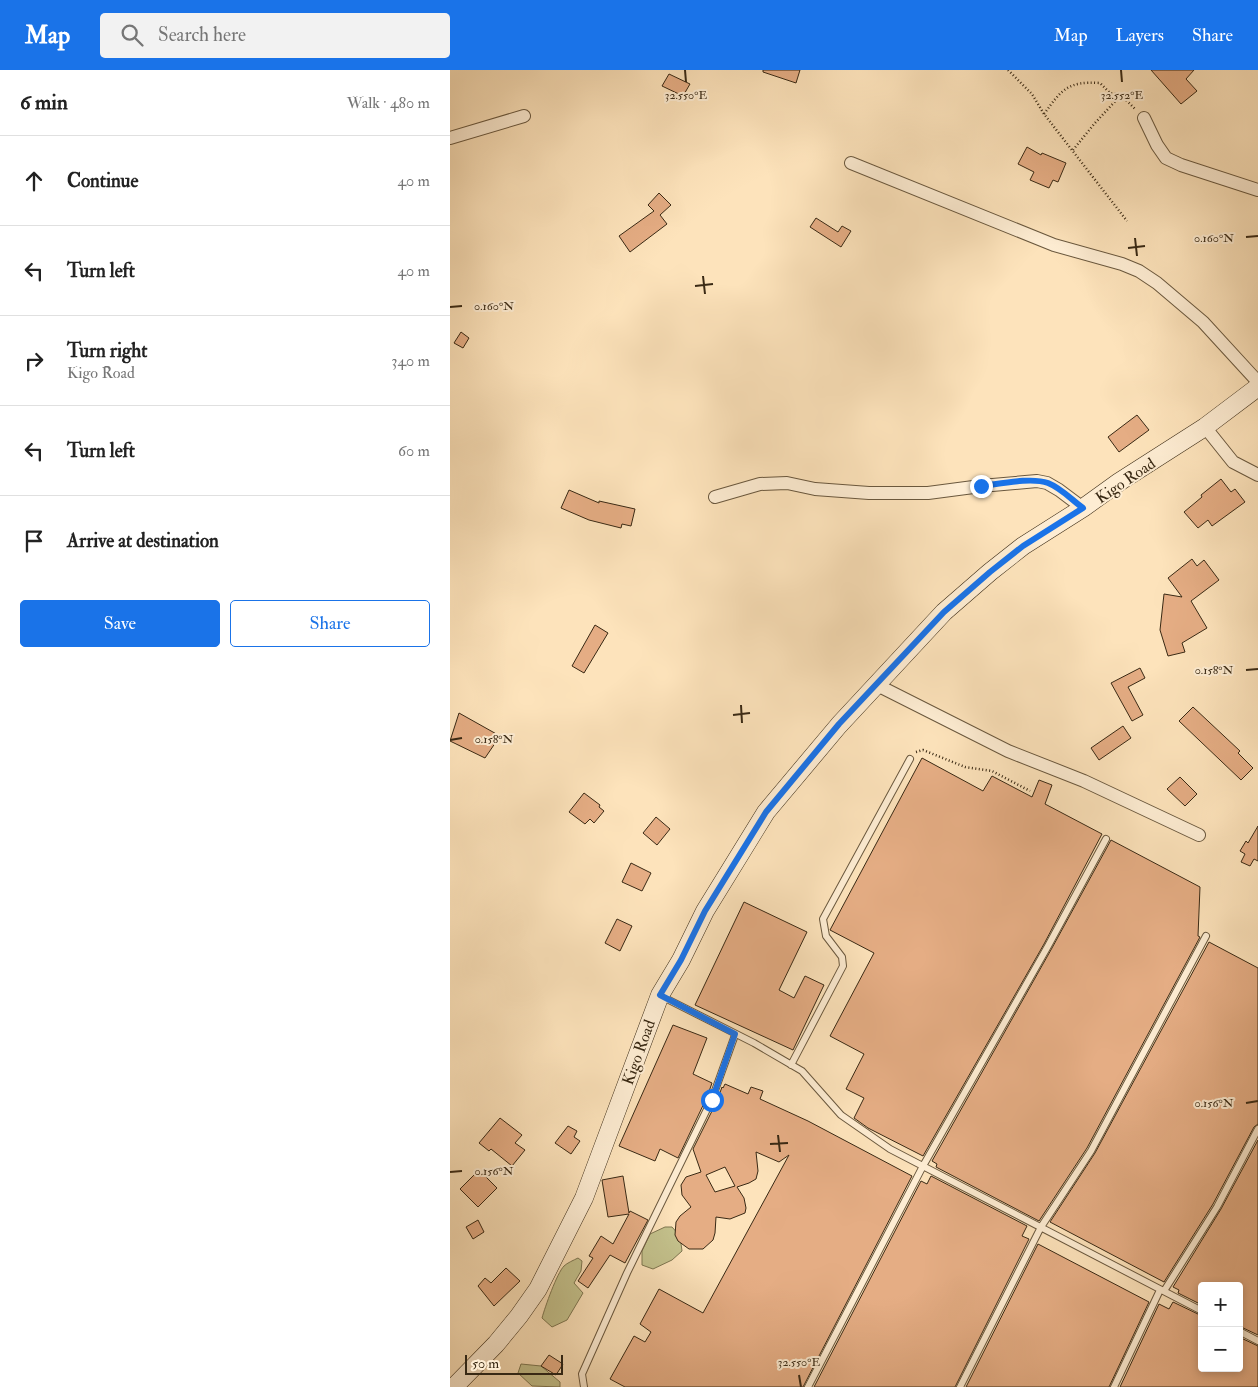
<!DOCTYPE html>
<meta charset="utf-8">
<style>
:root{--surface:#fff;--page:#f2f2f2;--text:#222;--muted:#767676;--line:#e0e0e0;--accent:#1a73e8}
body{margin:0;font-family:"IM FELL Double Pica",serif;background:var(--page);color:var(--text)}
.controls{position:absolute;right:15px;bottom:15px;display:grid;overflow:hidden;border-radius:5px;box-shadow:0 2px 8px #0003}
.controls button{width:45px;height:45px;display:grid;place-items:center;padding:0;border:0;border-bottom:1px solid var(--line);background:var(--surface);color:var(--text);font:25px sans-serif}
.scale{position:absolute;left:15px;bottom:12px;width:98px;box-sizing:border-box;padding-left:5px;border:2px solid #392914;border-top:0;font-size:14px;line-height:18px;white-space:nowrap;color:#392914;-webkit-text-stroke:4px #feedd3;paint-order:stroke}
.stop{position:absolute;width:15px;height:15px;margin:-11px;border:4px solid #1a73e8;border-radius:50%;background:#fff}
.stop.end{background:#1a73e8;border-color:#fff;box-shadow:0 1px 5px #0008}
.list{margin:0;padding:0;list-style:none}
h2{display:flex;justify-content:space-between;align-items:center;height:65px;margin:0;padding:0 20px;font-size:21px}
h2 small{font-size:16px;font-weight:400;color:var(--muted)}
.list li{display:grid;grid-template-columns:32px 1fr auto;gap:15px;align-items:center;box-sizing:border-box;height:90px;padding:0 20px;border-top:1px solid var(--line)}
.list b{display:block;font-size:19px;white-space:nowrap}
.list p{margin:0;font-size:16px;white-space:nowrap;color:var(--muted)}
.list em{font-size:16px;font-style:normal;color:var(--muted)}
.actions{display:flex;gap:10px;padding:15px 20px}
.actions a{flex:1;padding:11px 0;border:1px solid var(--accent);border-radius:5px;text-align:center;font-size:18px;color:var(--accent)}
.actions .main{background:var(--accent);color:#fff}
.icon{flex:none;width:28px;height:28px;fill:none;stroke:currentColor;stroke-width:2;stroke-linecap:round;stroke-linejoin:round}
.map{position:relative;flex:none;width:808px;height:1317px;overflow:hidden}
header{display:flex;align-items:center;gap:30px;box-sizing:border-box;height:70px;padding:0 25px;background:var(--accent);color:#fff}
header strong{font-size:24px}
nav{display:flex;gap:28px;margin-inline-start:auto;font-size:18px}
.search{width:350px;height:45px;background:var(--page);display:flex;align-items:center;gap:12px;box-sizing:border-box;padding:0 18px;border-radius:5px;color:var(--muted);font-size:19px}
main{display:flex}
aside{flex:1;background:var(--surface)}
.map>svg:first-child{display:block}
.green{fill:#c4c28d;stroke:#7e7650}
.building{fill:#e5ad84;stroke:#392914;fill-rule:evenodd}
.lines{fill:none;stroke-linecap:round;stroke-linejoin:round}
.lane-casing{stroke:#6a583e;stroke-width:8}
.street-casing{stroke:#6a583e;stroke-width:14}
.secondary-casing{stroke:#392914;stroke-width:19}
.path{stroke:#392914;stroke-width:2.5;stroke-dasharray:1 2.5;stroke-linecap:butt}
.lane{stroke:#feedd3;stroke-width:6}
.street{stroke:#feedd3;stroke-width:12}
.secondary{stroke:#feedd3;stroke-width:18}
.route{stroke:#1a73e8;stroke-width:6}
.ticks{fill:none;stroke:#392914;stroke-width:2}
.labels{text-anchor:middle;stroke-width:4;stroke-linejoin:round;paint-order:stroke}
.street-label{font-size:16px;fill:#392914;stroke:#feedd3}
.ticks-label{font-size:12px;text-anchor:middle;fill:#392914;stroke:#feedd3;stroke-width:4;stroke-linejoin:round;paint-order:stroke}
</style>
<header>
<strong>Map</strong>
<div class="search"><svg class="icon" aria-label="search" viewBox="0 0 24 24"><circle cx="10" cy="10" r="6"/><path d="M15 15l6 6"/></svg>Search here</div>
<nav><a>Map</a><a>Layers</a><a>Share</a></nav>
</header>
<main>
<aside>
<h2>6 min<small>Walk · 480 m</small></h2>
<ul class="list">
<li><svg class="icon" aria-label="ahead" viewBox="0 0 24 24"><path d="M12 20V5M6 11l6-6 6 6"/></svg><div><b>Continue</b></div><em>40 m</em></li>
<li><svg class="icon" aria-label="left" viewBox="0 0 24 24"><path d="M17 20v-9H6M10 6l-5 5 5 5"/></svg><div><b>Turn left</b></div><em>40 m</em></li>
<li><svg class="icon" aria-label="right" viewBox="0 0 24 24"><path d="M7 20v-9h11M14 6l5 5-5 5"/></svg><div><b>Turn right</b><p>Kigo Road</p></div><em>340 m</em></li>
<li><svg class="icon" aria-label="left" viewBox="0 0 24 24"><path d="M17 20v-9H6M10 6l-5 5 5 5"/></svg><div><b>Turn left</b></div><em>60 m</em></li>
<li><svg class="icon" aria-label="arrive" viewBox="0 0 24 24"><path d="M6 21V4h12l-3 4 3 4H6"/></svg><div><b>Arrive at destination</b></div></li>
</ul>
<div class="actions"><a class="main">Save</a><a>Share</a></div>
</aside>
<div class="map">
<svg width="808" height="1317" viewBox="0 0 808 1317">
<rect width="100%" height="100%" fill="#fde3bb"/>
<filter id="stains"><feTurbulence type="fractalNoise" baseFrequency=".004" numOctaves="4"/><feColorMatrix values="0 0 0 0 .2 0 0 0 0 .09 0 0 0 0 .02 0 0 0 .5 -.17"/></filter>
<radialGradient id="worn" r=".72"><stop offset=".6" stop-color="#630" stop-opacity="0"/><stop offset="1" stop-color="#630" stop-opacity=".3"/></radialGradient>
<path class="green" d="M 215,1157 L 222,1157 L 230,1166 L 232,1181 L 222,1190 L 203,1199 L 192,1195 L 192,1181 L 200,1164 Z
M 128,1188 L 132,1191 L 131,1201 L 124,1213 L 133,1223 L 117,1250 L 102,1257 L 92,1248 C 95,1237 107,1203 114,1196 C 117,1193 124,1190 128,1188 Z
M 71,1294 L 91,1296 L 110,1312 L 110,1317 L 82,1316 L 68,1303 Z"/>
<path class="building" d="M 313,0 L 350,0 L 346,13 L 313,2 Z
M 701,0 L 744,0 L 736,9 L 747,21 L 731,34 Z
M 219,4 L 240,14 L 233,26 L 212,16 Z
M 577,77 L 591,85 L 592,83 L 616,93 L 608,112 L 603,110 L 599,118 L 580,110 L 584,102 L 568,94 Z
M 209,123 L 221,135 L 210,145 L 217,154 L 180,182 L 169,166 L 204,141 L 198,135 Z
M 366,148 L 388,162 L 392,156 L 401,161 L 391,177 L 360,157 Z
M 11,262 L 19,268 L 13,278 L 4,273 Z
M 687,345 L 699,360 L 669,382 L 658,367 Z
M 771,409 L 781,422 L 785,419 L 795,432 L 762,456 L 758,450 L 748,458 L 734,442 L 752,427 L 751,425 Z
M 119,420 L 149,433 L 149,431 L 185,439 L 181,456 L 172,454 L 171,458 L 139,450 L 111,438 Z
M 742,489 L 747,496 L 754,490 L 769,510 L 741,531 L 757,558 L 732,573 L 735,582 L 718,586 L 710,560 L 714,524 L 732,527 L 718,508 Z
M 145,555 L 158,563 L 134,603 L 122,596 Z
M 690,598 L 695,608 L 678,617 L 693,645 L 682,651 L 661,613 Z
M 743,637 L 790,681 L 788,683 L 803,698 L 791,710 L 729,651 Z
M 9,643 L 50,666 L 35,688 L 0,671 Z
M 673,656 L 681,668 L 649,690 L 641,678 Z
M 472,688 L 533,721 L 542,706 L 582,727 L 589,710 L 602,715 L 595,734 L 652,764 L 594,874 L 473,1086 L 418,1058 L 404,1048 L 414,1028 L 396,1019 L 414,984 L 380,966 L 424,883 L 380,860 Z
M 730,707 L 747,724 L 735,736 L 717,719 Z
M 134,723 L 150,735 L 149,737 L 154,741 L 144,753 L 140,749 L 135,754 L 119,742 Z
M 206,747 L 220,759 L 207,775 L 193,763 Z
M 808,756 L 808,791 L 804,789 L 800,796 L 791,792 L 795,784 L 790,781 L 796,771 L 798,773 Z
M 661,770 L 750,817 L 748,866 L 750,867 L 637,1078 L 589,1151 L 486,1097 L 487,1094 L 482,1091 L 602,878 Z
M 181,793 L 201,803 L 192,821 L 172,812 Z
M 294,832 L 357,862 L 329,920 L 344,928 L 355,906 L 374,915 L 343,980 L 245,935 Z
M 167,849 L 182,856 L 170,881 L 155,873 Z
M 759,872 L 808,898 L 808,1054 L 804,1057 L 763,1134 L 714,1212 L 600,1152 L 645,1083 Z
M 223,955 L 257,968 L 243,1004 L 262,1013 L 257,1027 L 228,1088 L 210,1079 L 205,1091 L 169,1076 Z
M 275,1014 L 298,1024 L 301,1017 L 313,1021 L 310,1029 L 358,1051 L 462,1106 L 353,1317 L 175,1317 L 160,1309 L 184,1266 L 195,1272 L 201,1262 L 190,1254 L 209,1219 L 253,1243 L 339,1085 L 329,1092 L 306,1082 L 308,1101 L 306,1109 L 299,1113 L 287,1117 L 294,1128 L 296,1138 L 295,1143 L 280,1149 L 266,1147 L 265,1163 L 263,1170 L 253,1179 L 239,1179 L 228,1171 L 225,1165 L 226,1152 L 230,1146 L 241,1137 L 232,1125 L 231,1115 L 236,1107 L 251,1102 L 243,1079 L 267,1031 L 272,1017 L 273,1018 ZM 275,1097 L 285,1116 L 265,1122 L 256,1105 Z
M 50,1048 L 72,1065 L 65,1073 L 75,1080 L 62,1096 L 41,1079 L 39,1081 L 29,1073 Z
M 118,1056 L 127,1061 L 124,1067 L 130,1071 L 121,1084 L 105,1073 Z
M 808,1070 L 808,1265 L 789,1256 L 789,1216 L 752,1216 L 752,1235 L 728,1223 L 729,1220 L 723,1217 L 771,1139 Z
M 29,1100 L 47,1118 L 28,1137 L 10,1119 Z
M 173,1106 L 179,1143 L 180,1141 L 198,1150 L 175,1193 L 160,1185 L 138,1218 L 128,1211 L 143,1188 L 139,1186 L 151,1166 L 163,1174 L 179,1144 L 158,1147 L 152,1110 Z
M 481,1106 L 577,1156 L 572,1166 L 579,1169 L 505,1317 L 364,1317 L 471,1111 L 477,1114 Z
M 28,1150 L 34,1162 L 23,1169 L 16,1157 Z
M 588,1174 L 699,1232 L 659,1317 L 516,1317 Z
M 56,1198 L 70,1211 L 44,1236 L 28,1216 L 35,1208 L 41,1213 Z
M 723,1232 L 752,1246 L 752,1298 L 789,1298 L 789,1267 L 808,1276 L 808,1317 L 670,1317 L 709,1234 L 719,1239 Z
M 99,1285 L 113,1294 L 106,1305 L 91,1296 Z"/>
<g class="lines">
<defs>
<path id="lane" d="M 211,926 L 304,973 L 352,1001 L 391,1045 L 440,1079 L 752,1241
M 341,995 L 393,896 L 392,887 L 376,866 L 373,849 L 460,689
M 714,1221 L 767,1137 L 808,1059
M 789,1261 L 808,1271
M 134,1317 L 132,1304 L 177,1203 L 262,1029 L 285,965
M 358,1317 L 473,1096 L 598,876 L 656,769
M 510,1317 L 591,1157 L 641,1081 L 756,866
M 664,1317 L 710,1220"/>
<path id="street" d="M 694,48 L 707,75 L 716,88 L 731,95 L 808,120
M 0,68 L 74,46
M 401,93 L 604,175 L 672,194 L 689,201 L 707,213 L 753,252 L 808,312
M 755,357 L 783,392 L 808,405
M 265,427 L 310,414 L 337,413 L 365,419 L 419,423 L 478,423 L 531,416 L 587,411 L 597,413 L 609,420 L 633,438
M 427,615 L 558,681 L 634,711 L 749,765"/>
<path id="secondary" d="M 4,1317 L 46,1274 L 69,1246 L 88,1219 L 134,1128 L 210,925 L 231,890 L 255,841 L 316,742 L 389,655 L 494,542 L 540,502 L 573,476 L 633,438 L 669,412 L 755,357 L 808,317"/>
</defs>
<use href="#lane" class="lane-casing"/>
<use href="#street" class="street-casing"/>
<use href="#secondary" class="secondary-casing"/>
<path class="path" d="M 558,0 L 582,24 L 594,44 L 677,151
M 594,44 C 612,19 618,11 650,13 L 660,23 L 671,25
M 623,80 L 645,53 L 671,25 L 685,39
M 466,682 L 473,680 L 515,697 L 542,701 L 580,721"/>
<use href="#lane" class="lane"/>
<use href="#street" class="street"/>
<use href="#secondary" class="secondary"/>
</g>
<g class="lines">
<path class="route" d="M 262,1030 L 285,964 L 210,925 L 231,890 L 255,841 L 316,742 L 389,654 L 494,542 L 540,502 L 573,476 L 633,438 C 622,430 611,418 598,413 C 581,407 549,414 531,416"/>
</g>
<path class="ticks" d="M 235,0 L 236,12M 671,0 L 672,12M 796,167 L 808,166M 685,168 L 687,186M 678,178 L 695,176M 253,206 L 255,224M 245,216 L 263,214M 0,237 L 12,236M 796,600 L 808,599M 291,635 L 292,653M 283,645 L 300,643M 0,670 L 12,668M 796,1033 L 808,1031M 328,1065 L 330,1082M 320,1074 L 338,1073M 0,1102 L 12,1101M 349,1305 L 351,1317"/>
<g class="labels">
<g class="street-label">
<text transform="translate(675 410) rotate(-34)" y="6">Kigo Road</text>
<text transform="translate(188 982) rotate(-70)" y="6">Kigo Road</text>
</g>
</g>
<g class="ticks-label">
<text x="236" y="29">32.550°E</text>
<text x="672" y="29">32.552°E</text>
<text x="764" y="172">0.160°N</text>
<text x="44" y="240">0.160°N</text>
<text x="764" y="604">0.158°N</text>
<text x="44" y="673">0.158°N</text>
<text x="764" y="1037">0.156°N</text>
<text x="44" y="1105">0.156°N</text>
<text x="349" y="1296">32.550°E</text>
</g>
<rect width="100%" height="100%" filter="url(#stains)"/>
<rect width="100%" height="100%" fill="url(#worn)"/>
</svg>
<div class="controls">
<button>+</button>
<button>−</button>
</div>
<div class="scale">50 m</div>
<div class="stop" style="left:262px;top:1030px"></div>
<div class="stop end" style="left:531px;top:416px"></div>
</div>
</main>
